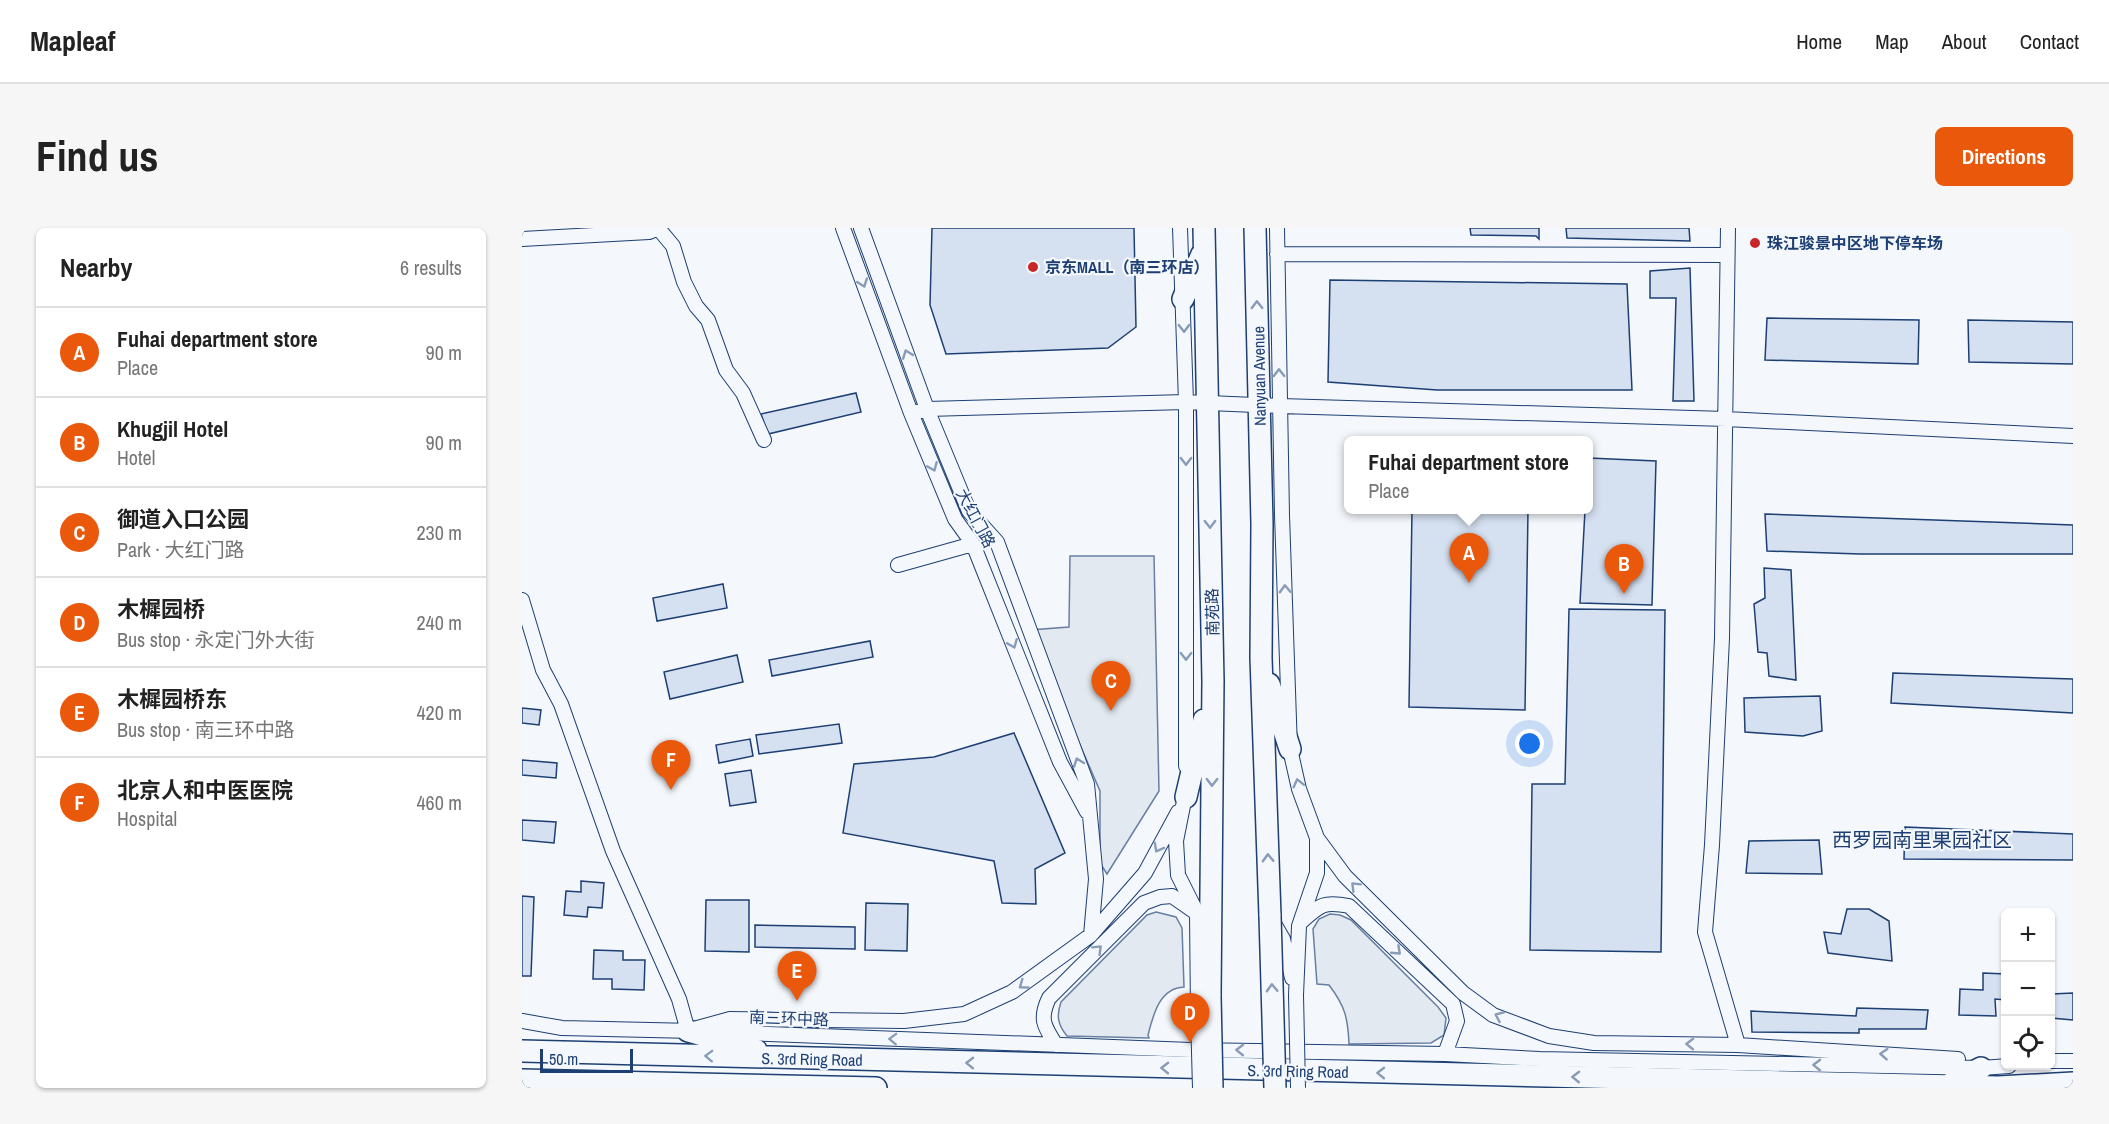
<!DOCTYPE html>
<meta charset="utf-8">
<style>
:root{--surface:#fff;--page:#f6f6f6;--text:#222;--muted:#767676;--line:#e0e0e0;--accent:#ea580c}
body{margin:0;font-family:"Archivo Narrow","Noto Sans SC",sans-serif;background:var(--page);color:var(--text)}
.controls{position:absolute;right:18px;bottom:18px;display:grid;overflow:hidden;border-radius:9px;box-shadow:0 2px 4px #0004}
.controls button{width:54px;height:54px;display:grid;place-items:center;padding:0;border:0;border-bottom:2px solid var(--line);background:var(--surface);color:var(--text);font:30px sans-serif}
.scale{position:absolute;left:18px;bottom:15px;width:93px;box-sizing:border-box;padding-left:6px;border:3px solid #1d3f73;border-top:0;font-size:16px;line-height:21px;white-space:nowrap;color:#1d3f73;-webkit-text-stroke:4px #f4f7fb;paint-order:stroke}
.you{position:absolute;left:1008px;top:516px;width:21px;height:21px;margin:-15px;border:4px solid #fff;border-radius:50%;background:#1a73e8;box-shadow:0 0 0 9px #1a73e833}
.badge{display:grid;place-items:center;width:39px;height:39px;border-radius:50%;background:var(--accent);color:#fff;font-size:20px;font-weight:700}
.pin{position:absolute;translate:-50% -50px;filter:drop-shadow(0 2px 3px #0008)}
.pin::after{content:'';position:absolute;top:32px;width:21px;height:18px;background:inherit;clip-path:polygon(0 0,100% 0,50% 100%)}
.popup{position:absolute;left:822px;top:208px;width:249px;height:78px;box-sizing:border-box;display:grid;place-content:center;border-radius:9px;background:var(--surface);filter:drop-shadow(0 2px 4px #0005);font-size:20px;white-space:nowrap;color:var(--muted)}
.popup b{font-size:22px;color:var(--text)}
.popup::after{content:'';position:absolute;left:50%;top:100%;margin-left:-12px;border:12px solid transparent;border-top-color:var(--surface)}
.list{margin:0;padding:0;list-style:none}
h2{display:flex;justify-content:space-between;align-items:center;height:78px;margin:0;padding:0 24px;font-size:26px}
h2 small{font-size:20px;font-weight:400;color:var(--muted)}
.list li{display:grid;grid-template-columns:39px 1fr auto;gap:18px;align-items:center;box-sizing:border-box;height:90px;padding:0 24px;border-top:2px solid var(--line)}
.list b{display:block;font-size:22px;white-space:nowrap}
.list p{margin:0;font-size:20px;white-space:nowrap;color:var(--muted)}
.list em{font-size:20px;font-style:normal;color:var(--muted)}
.icon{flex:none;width:33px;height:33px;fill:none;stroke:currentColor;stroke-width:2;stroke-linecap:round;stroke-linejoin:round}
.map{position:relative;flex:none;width:1551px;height:860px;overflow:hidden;border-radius:9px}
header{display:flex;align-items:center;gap:36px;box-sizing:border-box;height:84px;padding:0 30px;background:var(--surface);border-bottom:2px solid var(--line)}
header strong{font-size:28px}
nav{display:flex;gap:33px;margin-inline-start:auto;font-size:21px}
.intro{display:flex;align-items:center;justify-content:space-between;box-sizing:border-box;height:144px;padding:0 36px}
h1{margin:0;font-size:42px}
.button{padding:15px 27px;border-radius:9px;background:var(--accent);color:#fff;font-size:21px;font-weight:700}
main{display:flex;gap:36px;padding:0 36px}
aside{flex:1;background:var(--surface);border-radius:9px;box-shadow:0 2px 4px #0004}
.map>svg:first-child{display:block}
.green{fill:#e3e9f0;stroke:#687fa3;stroke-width:1.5}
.building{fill:#d5e0f0;stroke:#1d3f73;stroke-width:1.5}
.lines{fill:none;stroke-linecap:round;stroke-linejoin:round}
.minor-casing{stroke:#1d3f73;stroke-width:16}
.highway-casing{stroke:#1d3f73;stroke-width:24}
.minor{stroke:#f4f7fb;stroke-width:14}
.highway{stroke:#f4f7fb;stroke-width:21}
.minor-bridge-casing{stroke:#1d3f73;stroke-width:16;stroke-linecap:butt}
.highway-bridge-casing{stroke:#1d3f73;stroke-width:24;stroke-linecap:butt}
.minor-bridge{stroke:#f4f7fb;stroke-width:14}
.highway-bridge{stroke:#f4f7fb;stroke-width:21}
.oneway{stroke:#889bb7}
.poi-dot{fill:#c62828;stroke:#f4f7fb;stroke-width:2}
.labels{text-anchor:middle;stroke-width:4.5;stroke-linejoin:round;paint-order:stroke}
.poi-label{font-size:16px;font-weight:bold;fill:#1d3f73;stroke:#f4f7fb;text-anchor:start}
.street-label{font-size:16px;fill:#1d3f73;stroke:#f4f7fb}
.quarter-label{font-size:20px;fill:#1d3f73;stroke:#f4f7fb}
</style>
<header>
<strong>Mapleaf</strong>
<nav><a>Home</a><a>Map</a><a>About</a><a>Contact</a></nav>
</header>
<div class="intro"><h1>Find us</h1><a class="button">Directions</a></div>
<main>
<aside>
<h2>Nearby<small>6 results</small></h2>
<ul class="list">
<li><span class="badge">A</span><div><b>Fuhai department store</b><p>Place</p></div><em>90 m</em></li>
<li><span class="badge">B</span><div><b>Khugjil Hotel</b><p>Hotel</p></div><em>90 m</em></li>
<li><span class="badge">C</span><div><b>御道入口公园</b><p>Park · 大红门路</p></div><em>230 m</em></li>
<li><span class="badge">D</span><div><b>木樨园桥</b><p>Bus stop · 永定门外大街</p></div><em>240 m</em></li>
<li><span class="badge">E</span><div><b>木樨园桥东</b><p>Bus stop · 南三环中路</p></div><em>420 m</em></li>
<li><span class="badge">F</span><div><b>北京人和中医医院</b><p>Hospital</p></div><em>460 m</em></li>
</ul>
</aside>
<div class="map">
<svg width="1551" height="860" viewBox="0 0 1551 860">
<rect width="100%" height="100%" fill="#f4f7fb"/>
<path class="green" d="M 548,328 L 632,328 L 637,563 L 585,646 L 578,635 L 578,563 L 508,402 L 547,399 Z
M 634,684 L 654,689 L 660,700 L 662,759 C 637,760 631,788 626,807 L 627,810 L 545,808 C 536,797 534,788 539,774 L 625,687 Z
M 808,686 L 818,687 L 829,692 L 916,779 L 924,790 L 922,807 L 909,815 L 827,816 C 826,790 823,778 807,757 L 795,756 L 791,701 L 797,691 Z"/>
<path class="building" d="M 410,0 L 612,0 L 614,99 L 586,120 L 424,126 L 408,77 Z
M 948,0 L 1017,0 L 1017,11 L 1014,8 L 949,7 Z
M 1044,0 L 1167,0 L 1168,13 L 1045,10 Z
M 1168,40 L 1172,173 L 1151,173 L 1154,70 L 1128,70 L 1128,43 Z
M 808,52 L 1105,56 L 1110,162 L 915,162 L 806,154 Z
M 1245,90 L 1397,92 L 1396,136 L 1243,132 Z
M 1446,92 L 1551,94 L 1551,136 L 1447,134 Z
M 334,165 L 339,184 L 246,206 L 239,186 Z
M 1067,230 L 1134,233 L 1130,377 L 1058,375 L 1063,282 L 1067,282 Z
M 890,282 L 1006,282 L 1003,482 L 887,479 Z
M 1243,286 L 1551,297 L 1551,326 L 1338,326 L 1245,323 Z
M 1242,340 L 1269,342 L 1274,452 L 1247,448 L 1245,425 L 1236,424 L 1232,376 L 1243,370 Z
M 201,356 L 205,380 L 135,393 L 131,370 Z
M 1047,381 L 1143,382 L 1139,724 L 1008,722 L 1010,556 L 1043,556 Z
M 348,413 L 351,429 L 250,448 L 247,432 Z
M 215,427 L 221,454 L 148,471 L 142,444 Z
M 1371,445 L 1551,451 L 1551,485 L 1369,475 Z
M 1298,468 L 1300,503 L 1281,508 L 1223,504 L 1222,470 Z
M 0,480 L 19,482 L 17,497 L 0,495 Z
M 317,496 L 320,515 L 237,526 L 234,507 Z
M 492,505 L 543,625 L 513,641 L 514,676 L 480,675 L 472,633 L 321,605 L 332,536 L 412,529 Z
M 228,511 L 231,528 L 197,535 L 194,517 Z
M 0,532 L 35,535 L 34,550 L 0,547 Z
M 229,542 L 234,574 L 208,578 L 203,546 Z
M 0,592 L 34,594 L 32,615 L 0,612 Z
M 1383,599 L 1551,606 L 1551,632 L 1382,631 Z
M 1297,612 L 1300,646 L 1224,645 L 1227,613 Z
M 59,653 L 82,655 L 80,680 L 66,679 L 65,689 L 42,687 L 44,663 L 59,664 Z
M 0,668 L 12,669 L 9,748 L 0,748 Z
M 184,672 L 227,672 L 227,724 L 183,723 Z
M 344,675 L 386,676 L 385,723 L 343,722 Z
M 1325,681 L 1347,681 L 1367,693 L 1370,733 L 1306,725 L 1302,704 L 1319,706 Z
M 233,697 L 333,699 L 333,721 L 233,719 Z
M 72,722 L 101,723 L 101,732 L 123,732 L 122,762 L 90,761 L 90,751 L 71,751 Z
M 1461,745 L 1484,746 L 1484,772 L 1473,771 L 1474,788 L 1437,787 L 1438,761 L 1461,762 Z
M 1551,765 L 1551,792 L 1529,790 L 1530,766 Z
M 1335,780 L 1406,782 L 1404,801 L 1337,801 L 1337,805 L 1230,804 L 1229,783 L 1334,788 Z"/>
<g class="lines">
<defs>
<path id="minor" d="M 136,0 L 151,18 L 162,54 L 174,78 L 186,92 L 204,142 L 221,165 L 242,212
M 321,0 L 389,185 L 433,291 L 451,316 L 538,534 L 565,584
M 339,0 L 405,181 L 447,283 L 475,314 L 565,556 L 574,651 L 569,707
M 658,0 L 664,174 L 664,538
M 755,0 L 760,287 L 768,521 L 777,561 L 795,610 L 823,648 L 941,765 L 971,787 L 1027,808 L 1072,815 L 1216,817 L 1436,831
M 1206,0 L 1200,410 L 1190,617 L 1183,704 L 1216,817
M 0,11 L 127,4 L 137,0
M 755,26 L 1204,27
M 389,185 L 405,181 L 664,174 L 758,178 L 1204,191 L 1551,208
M 376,337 L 451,316
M 0,372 L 21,442 L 39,476 L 91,623 L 157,771 L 166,803
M 664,563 L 654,613 L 656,647 L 675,685 L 676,788
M 750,692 L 761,711 L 770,750
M 779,694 C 798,677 801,673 827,678 L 931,776 L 935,793 L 923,826
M 774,767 L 777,698 L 795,645 L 795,610
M 0,793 L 40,800 L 172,803
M 168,802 L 208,791 L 382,793 L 442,786 L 490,764 L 569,707 L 623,645 L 656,584
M 194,804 L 669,822 L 923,826 L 1018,831 L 1459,840 L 1487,838
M 534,817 C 522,798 517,791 527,770 L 622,675 L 638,669 L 650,668 L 673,684
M 1528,833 L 1551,833"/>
<path id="highway" d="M 682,0 L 691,453 L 688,768
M 733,0 L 740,296 L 739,430 L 748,688
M 661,71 L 680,26
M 747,456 L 768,521
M 664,569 L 682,492
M 166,803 L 234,822
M 0,823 L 1476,859 L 1551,855
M 0,852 L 354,860
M 1428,856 L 1459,840"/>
</defs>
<use href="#minor" class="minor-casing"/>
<use href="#highway" class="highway-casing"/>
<use href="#minor" class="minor"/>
<use href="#highway" class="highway"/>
<defs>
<path id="minor-bridge" d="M 774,767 L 776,860
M 676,788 L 678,860"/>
<path id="highway-bridge" d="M 748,688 L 753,860
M 688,768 L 690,860"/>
</defs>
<use href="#minor-bridge" class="minor-bridge-casing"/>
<use href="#highway-bridge" class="highway-bridge-casing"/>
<use href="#minor-bridge" class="minor-bridge"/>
<use href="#highway-bridge" class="highway-bridge"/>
</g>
<defs><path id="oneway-chevron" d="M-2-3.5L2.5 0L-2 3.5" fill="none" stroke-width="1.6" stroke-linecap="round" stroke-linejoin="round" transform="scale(1.5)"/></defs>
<g class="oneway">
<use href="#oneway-chevron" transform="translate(341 55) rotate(70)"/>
<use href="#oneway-chevron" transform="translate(735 77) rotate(-91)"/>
<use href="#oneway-chevron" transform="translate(662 100) rotate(89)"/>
<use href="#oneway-chevron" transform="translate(385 126) rotate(-110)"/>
<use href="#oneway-chevron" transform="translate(757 145) rotate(-91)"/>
<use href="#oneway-chevron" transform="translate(664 233) rotate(90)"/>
<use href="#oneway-chevron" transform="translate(411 239) rotate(67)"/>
<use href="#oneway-chevron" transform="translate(688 296) rotate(89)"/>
<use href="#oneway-chevron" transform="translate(763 361) rotate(-92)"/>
<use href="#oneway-chevron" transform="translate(491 416) rotate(68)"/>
<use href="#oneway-chevron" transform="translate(664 428) rotate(90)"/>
<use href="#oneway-chevron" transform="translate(556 534) rotate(-110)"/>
<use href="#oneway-chevron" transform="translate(690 554) rotate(91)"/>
<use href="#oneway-chevron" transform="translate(776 555) rotate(-104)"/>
<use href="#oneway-chevron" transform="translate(636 620) rotate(119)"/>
<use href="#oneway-chevron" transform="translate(746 630) rotate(-92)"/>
<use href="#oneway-chevron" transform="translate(833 658) rotate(-135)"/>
<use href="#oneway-chevron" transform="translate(576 721) rotate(-45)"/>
<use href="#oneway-chevron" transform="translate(875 723) rotate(43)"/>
<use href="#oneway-chevron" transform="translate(501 757) rotate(144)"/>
<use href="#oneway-chevron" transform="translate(750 760) rotate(-92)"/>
<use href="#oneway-chevron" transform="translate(977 788) rotate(-156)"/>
<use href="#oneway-chevron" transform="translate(371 811) rotate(-178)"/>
<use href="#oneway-chevron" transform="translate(1168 816) rotate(-179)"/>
<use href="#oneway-chevron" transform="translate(718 822) rotate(-179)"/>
<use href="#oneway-chevron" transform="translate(1362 826) rotate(-176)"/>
<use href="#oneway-chevron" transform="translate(187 828) rotate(-178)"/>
<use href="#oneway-chevron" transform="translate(448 835) rotate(-179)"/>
<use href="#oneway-chevron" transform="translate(1295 837) rotate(-179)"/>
<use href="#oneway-chevron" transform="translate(643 840) rotate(-179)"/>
<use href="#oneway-chevron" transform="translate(859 845) rotate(-179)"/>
<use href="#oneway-chevron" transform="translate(1054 849) rotate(-179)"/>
</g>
<g class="poi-dot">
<circle cx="1233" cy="15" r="6"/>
<circle cx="511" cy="39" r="6"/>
</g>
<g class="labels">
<g class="poi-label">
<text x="1245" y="21">珠江骏景中区地下停车场</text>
<text x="523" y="45">京东MALL（南三环店）</text>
</g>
<g class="street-label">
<text transform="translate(737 148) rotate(-91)" y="6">Nanyuan Avenue</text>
<text transform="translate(454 290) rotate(62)" y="6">大红门路</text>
<text transform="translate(690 384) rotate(-91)" y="6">南苑路</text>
<text transform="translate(267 790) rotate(2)" y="6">南三环中路</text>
<text transform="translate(290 831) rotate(1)" y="6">S. 3rd Ring Road</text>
<text transform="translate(776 843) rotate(1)" y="6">S. 3rd Ring Road</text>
</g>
<g class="quarter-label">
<text x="1400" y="619">西罗园南里果园社区</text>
</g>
</g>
</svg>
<div class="controls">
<button>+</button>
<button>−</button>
<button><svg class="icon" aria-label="locate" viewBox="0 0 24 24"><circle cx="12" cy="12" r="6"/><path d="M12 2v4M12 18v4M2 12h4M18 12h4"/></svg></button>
</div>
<div class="scale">50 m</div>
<div class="you"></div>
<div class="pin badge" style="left:947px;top:355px">A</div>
<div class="popup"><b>Fuhai department store</b>Place</div>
<div class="pin badge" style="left:1102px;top:366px">B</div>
<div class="pin badge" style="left:589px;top:483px">C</div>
<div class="pin badge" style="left:668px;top:815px">D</div>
<div class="pin badge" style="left:275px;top:773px">E</div>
<div class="pin badge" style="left:149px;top:562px">F</div>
</div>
</main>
